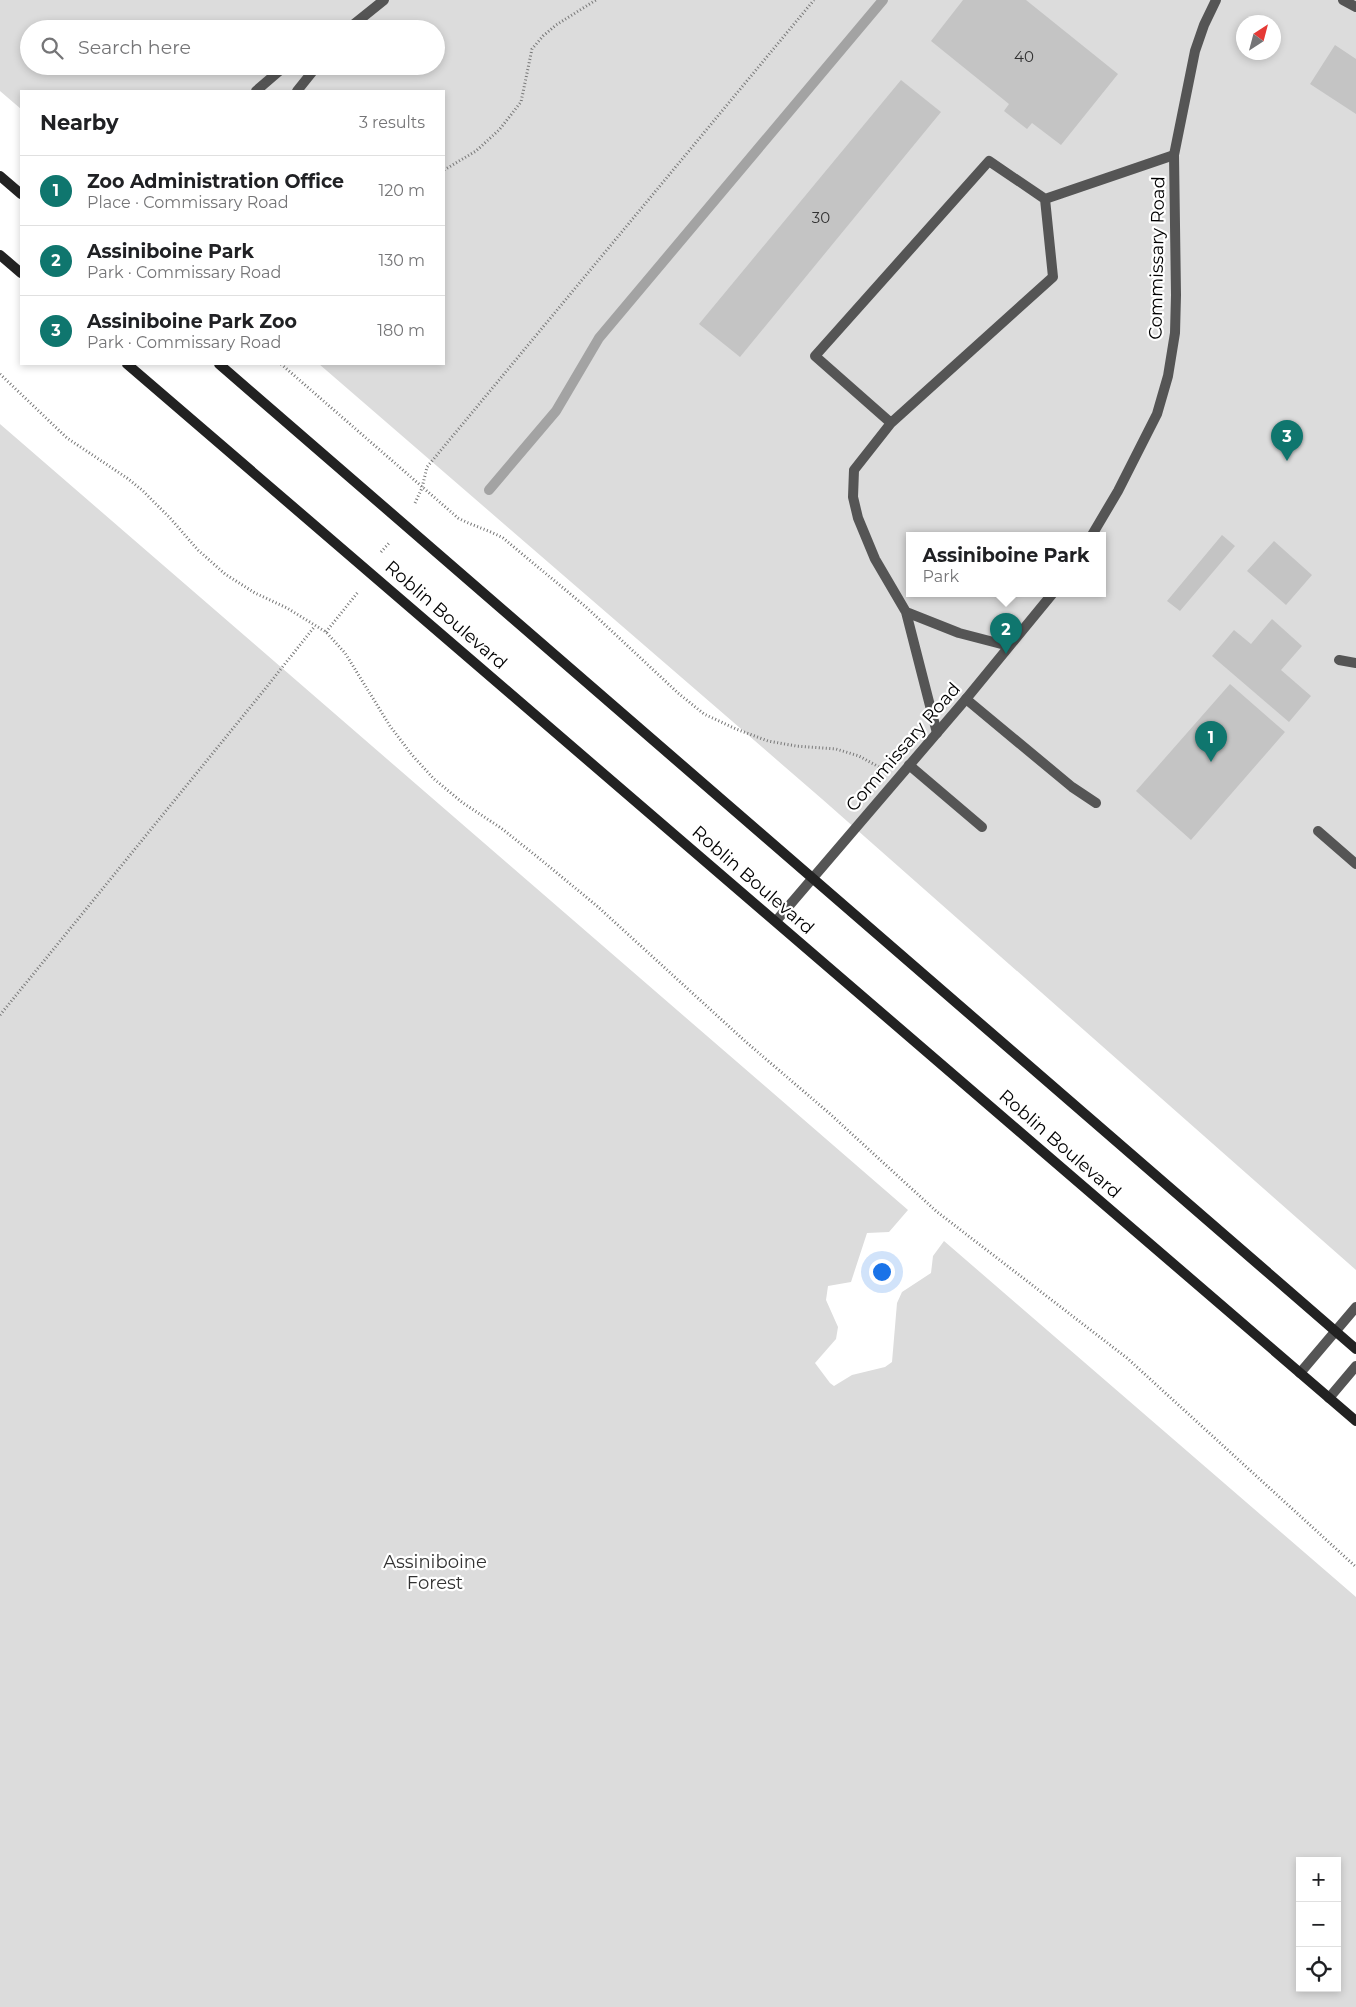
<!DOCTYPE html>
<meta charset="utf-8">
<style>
:root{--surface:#fff;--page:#f6f6f6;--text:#202124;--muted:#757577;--line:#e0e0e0;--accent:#0f766e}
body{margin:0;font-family:Montserrat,sans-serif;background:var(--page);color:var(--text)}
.controls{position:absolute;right:15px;bottom:15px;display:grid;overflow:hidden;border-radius:0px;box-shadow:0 2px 8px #0003}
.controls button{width:45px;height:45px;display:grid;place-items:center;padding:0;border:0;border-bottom:1px solid var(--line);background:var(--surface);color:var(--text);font:25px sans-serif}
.compass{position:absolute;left:1236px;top:15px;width:45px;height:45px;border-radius:50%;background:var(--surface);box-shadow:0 2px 8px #0003;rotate:36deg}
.you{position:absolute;left:881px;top:1271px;width:18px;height:18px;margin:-12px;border:4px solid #fff;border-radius:50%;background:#1a73e8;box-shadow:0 0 0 8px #1a73e833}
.badge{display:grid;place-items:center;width:32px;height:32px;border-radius:50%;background:var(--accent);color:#fff;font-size:16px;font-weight:700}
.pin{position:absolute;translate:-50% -41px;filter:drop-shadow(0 1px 2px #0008)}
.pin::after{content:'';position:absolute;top:26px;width:18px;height:15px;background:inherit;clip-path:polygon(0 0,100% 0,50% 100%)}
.popup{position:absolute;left:906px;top:532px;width:200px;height:65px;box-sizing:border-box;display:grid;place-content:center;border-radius:0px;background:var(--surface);filter:drop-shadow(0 1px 4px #0005);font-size:16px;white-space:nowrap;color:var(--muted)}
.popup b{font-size:19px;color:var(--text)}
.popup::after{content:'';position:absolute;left:50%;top:100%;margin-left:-10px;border:10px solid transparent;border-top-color:var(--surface)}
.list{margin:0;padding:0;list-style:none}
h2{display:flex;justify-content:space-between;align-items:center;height:65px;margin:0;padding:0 20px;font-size:21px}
h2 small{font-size:16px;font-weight:400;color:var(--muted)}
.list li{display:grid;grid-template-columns:32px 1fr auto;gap:15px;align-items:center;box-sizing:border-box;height:70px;padding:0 20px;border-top:1px solid var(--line)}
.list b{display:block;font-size:19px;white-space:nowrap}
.list p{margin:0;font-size:16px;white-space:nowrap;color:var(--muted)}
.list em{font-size:16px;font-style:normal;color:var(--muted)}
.icon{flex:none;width:28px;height:28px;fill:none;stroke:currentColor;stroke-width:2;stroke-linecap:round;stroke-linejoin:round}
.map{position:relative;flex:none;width:1356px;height:2007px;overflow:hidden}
.search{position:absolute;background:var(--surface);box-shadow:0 2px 8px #0003;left:20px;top:20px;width:425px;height:55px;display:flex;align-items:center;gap:12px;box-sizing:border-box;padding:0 18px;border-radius:28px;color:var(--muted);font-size:19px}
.panel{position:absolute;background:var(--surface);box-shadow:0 2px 8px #0003;left:20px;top:90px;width:425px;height:275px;border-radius:0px}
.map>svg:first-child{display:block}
.green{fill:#dcdcdc;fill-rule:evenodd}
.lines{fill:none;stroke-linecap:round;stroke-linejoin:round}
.stream{stroke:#a3a3a3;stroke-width:10}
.building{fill:#c4c4c4}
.path{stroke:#777;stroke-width:3;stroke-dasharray:1 2.5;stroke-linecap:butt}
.service{stroke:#555;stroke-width:10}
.minor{stroke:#555;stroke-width:10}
.secondary{stroke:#222;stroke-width:10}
.labels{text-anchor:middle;stroke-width:4.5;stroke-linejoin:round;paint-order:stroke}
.number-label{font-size:15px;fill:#313131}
.street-label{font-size:18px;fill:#000;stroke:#fff}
.park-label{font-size:18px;fill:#333;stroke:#fff}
</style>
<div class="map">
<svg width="1356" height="2007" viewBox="0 0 1356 2007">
<rect width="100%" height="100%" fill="#fff"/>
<path class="green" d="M 0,0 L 1356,0 L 1356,1270 L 822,799 L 319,364 L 444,364 L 444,91 L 21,91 L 21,109 L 0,91 ZM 1244,22 L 1274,22 L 1274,52 L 1244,52 ZM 29,29 L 436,29 L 436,66 L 29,66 ZM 910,535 L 1102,535 L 1102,593 L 910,593 Z
M 0,424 L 908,1210 L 889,1232 L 867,1233 L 851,1282 L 828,1286 L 826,1300 L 838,1327 L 836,1339 L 815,1363 L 830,1383 L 834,1386 L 852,1375 L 885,1367 L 892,1362 L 897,1303 L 902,1292 L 931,1273 L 933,1256 L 944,1241 L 1356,1597 L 1356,2007 L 0,2007 ZM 1300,1861 L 1337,1861 L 1337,1988 L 1300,1988 Z"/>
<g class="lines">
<path class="stream" d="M 489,490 L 556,411 L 599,338 L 883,0"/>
</g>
<path class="building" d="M 963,0 L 1026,0 L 1118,74 L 1061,145 L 1032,123 L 1027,129 L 1004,111 L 1009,104 L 931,41 Z
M 1335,45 L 1356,59 L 1356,114 L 1310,84 Z
M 901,80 L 941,112 L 740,357 L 699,324 Z
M 1222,535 L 1235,546 L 1180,611 L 1167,601 Z
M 1274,541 L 1312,575 L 1286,605 L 1247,571 Z
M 1272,619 L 1302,646 L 1281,670 L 1311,696 L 1289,722 L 1212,656 L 1234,630 L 1251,644 Z
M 1230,684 L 1285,732 L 1191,840 L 1136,791 Z"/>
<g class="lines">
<path class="path" d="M 444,170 L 476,151 L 499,130 L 521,102 L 532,49 L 543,36 L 556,25 L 596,0
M 281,364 L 458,518 C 473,526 489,530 503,538 L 586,607 L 678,693 L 704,714 L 736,729 L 768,741 L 796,746 L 836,749 L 859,756 L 879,767
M 0,374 L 67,438 L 127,478 L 142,490 L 170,518 L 198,550 L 225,574 L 255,593 L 287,608 L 326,632 L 345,653 L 390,726 L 412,755 L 434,779 L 463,803 L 501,828 L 540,859 L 597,906 L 746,1042 L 829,1113 L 936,1211 L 1127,1358 L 1356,1567
M 415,503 L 422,488 L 427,467 L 814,0
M 381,552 L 390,542
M 326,632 L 358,592
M 0,1015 L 265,689 L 315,626"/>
<path class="service" d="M 1343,0 L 1356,7
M 891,423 L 815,356 L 989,161 L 1045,199
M 906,612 L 959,633 L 1009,646
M 1339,660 L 1356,663
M 966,699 L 1072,787 L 1096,803
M 937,733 L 906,612 L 875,559 L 858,518 L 853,497 L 854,470 L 891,423 L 1053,277 L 1045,199 L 1174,155
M 909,765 L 982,827
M 1318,831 L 1356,864
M 1300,1373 L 1356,1307
M 1329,1398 L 1356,1366"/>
<path class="minor" d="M 348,29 L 384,0
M 256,91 L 285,66
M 297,91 L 317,66
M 1092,535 L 1118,491 L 1157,414 L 1168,376 L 1175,333 L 1176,295 L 1174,155 L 1195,51 L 1204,25 L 1216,0
M 776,921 L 966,699 L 1053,593"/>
<path class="secondary" d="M 0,176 L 21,194
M 0,255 L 21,273
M 127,364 L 1356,1421
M 219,364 L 1356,1349"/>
</g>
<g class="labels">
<g class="number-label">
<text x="1024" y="62">40</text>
<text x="821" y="223">30</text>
</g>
<g class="street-label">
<text transform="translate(1157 258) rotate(-89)" y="6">Commissary Road</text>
<text transform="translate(446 615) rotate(41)" y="6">Roblin Boulevard</text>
<text transform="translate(903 747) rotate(-49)" y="6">Commissary Road</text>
<text transform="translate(753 880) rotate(41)" y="6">Roblin Boulevard</text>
<text transform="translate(1060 1144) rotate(41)" y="6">Roblin Boulevard</text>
</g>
<g class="park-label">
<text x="435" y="1568">Assiniboine<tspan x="435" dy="21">Forest</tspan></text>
</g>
</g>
</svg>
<div class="controls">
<button>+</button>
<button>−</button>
<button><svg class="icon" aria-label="locate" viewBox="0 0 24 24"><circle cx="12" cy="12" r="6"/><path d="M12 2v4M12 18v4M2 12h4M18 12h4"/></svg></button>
</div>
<svg class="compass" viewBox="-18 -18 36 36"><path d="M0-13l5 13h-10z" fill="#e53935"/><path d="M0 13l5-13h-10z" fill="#757577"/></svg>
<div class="you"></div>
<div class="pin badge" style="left:1211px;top:762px">1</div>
<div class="pin badge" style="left:1006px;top:654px">2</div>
<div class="popup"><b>Assiniboine Park</b>Park</div>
<div class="pin badge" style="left:1287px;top:461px">3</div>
<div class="search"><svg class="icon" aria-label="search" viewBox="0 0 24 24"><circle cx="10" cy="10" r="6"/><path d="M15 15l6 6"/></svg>Search here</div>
<section class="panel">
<h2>Nearby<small>3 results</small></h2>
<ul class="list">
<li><span class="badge">1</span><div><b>Zoo Administration Office</b><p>Place · Commissary Road</p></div><em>120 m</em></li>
<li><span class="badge">2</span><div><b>Assiniboine Park</b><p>Park · Commissary Road</p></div><em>130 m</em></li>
<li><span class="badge">3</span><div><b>Assiniboine Park Zoo</b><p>Park · Commissary Road</p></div><em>180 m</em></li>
</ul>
</section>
</div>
